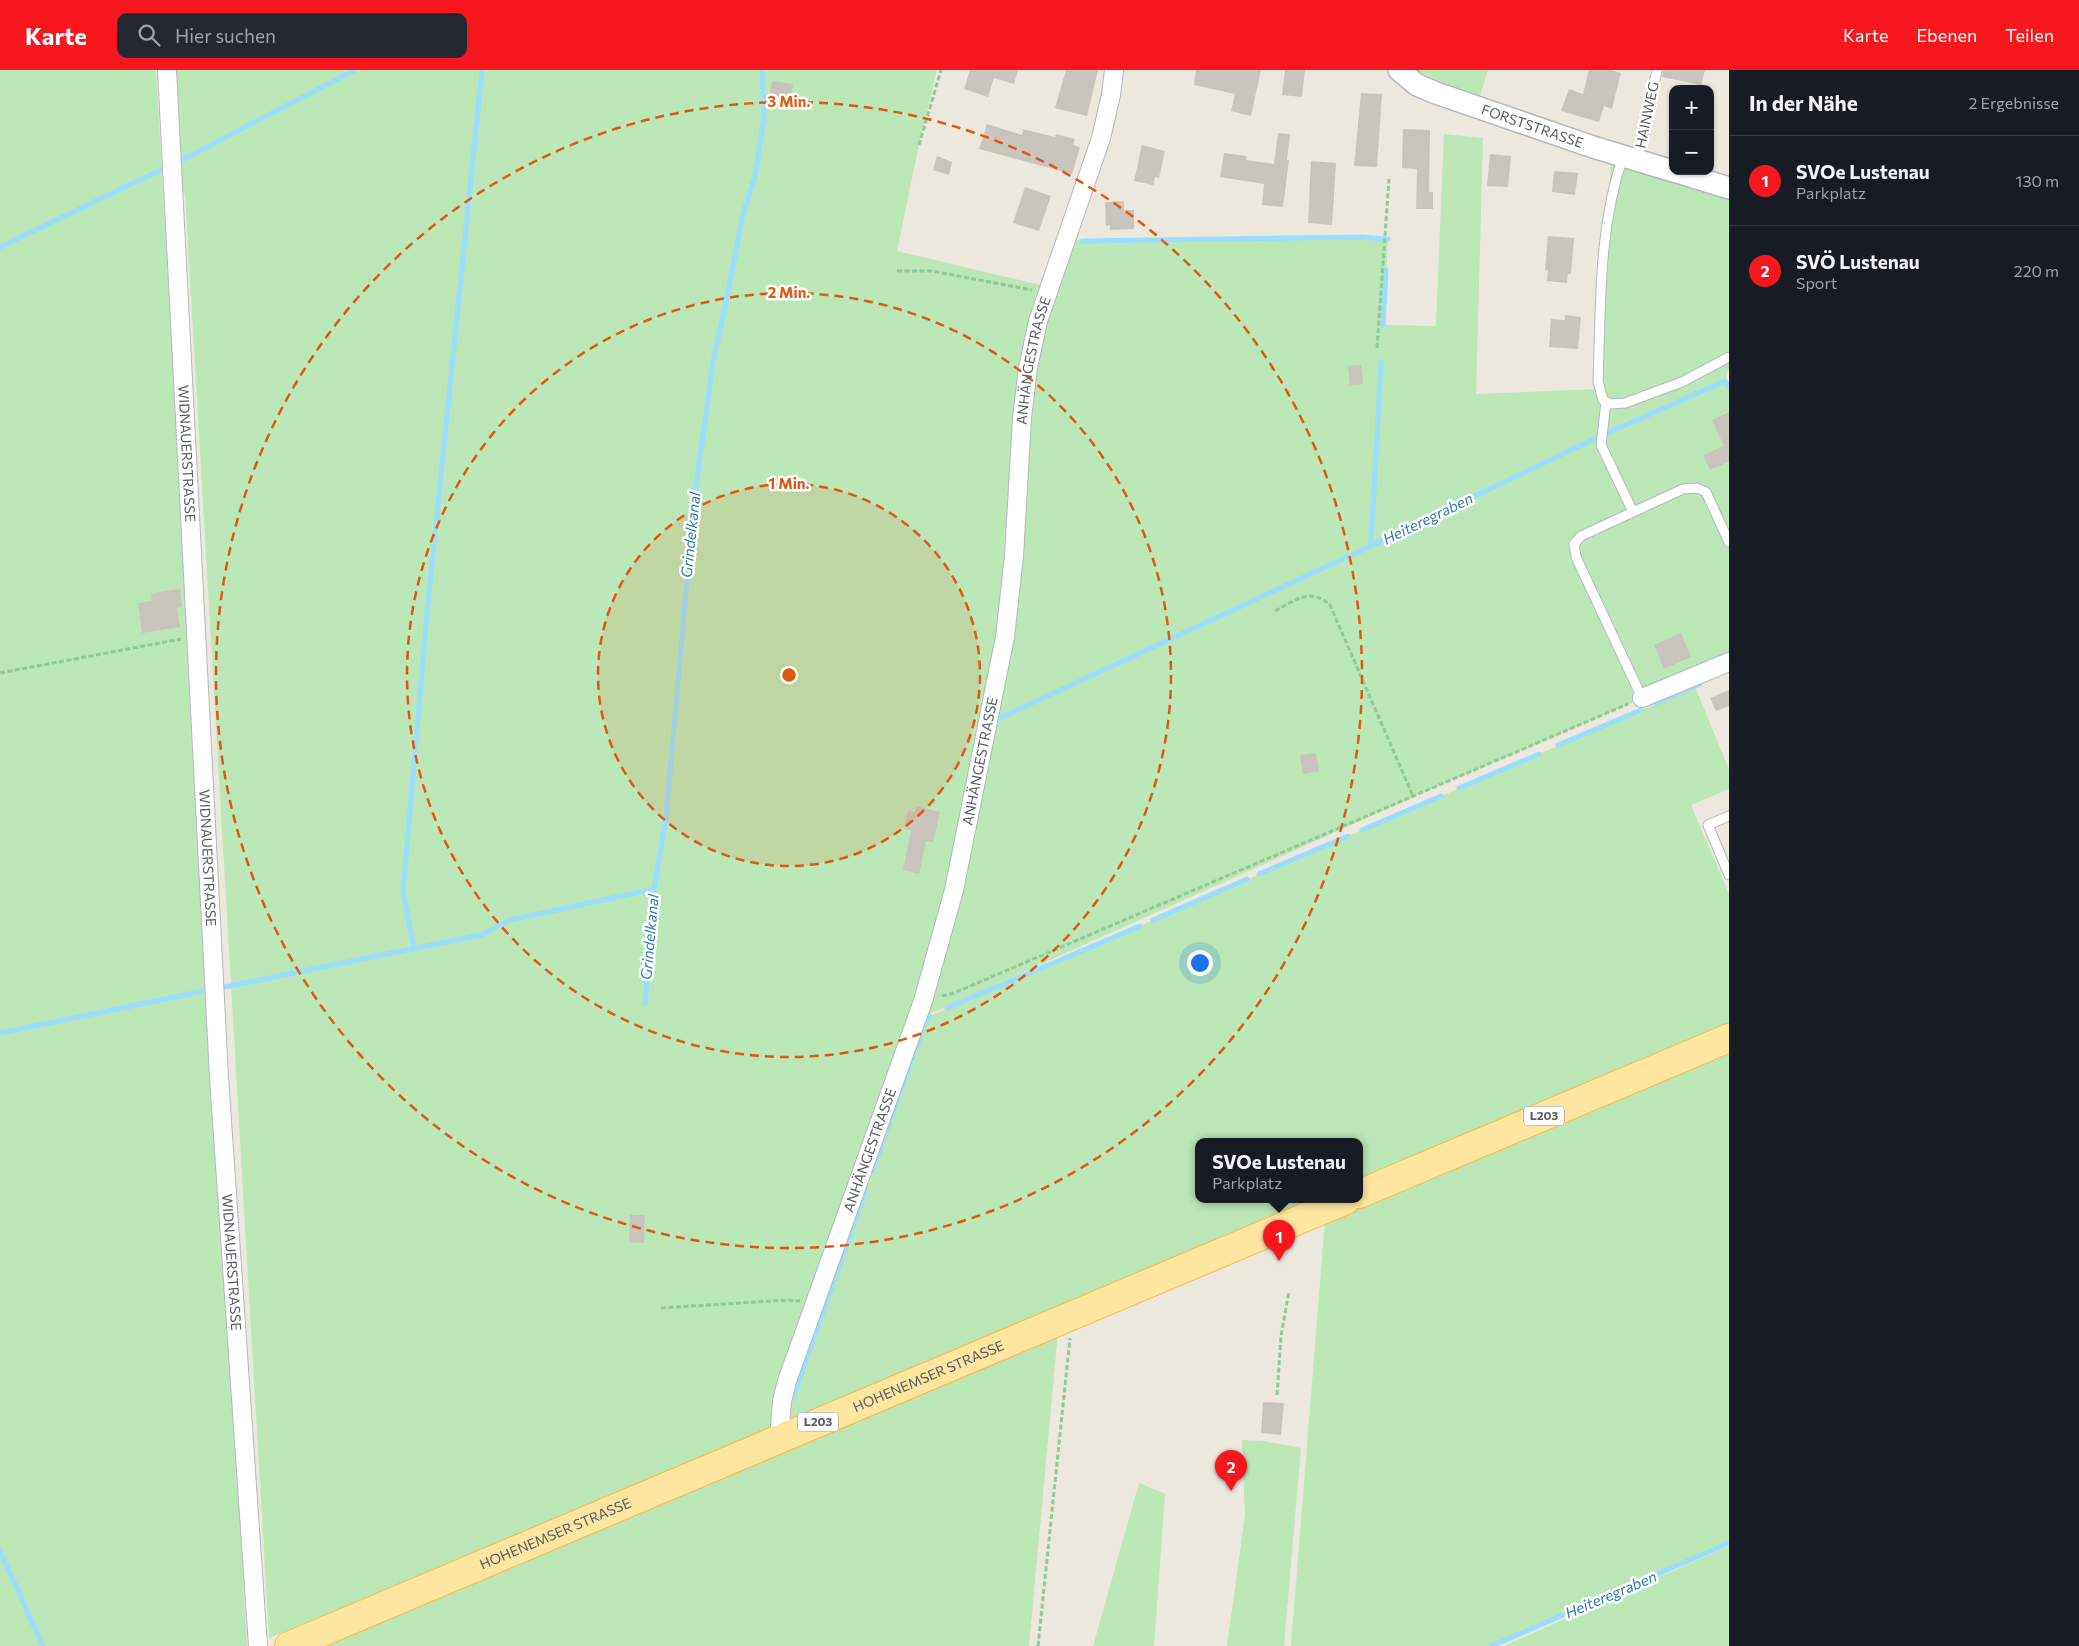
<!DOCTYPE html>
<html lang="de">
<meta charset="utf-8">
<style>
:root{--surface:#171b24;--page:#242831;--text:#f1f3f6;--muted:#9ea1a6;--line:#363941;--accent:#f9171e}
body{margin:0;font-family:Commissioner,sans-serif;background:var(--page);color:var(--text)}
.controls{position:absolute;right:15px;top:15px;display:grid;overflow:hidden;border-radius:10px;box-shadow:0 1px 4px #0004}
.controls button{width:45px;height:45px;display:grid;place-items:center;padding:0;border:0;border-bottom:1px solid var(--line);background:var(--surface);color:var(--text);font:25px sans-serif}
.you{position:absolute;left:1199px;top:892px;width:18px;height:18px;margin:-12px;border:4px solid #fff;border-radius:50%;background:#1a73e8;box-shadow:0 0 0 8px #1a73e833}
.badge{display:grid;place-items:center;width:32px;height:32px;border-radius:50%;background:var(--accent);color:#fff;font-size:16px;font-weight:700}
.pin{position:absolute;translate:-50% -41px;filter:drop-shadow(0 1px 2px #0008)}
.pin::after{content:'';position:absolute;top:26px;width:18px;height:15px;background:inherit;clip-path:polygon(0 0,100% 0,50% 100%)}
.popup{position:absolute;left:1195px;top:1068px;width:168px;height:65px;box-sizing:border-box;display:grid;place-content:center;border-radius:10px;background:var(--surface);filter:drop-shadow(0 1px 4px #0005);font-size:16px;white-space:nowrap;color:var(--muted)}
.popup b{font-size:19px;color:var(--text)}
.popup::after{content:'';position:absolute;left:50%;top:100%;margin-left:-10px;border:10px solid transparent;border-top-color:var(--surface)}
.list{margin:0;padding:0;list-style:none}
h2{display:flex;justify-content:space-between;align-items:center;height:65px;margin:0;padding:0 20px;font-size:21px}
h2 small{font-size:16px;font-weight:400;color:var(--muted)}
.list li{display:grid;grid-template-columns:32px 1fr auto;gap:15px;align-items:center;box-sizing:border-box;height:90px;padding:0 20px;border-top:1px solid var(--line)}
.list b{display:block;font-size:19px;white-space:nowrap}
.list p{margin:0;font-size:16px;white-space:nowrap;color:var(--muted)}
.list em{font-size:16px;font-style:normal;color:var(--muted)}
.icon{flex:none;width:28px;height:28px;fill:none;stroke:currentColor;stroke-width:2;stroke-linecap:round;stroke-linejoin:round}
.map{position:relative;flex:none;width:1729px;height:1576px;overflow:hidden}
header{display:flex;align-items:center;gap:30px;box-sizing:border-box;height:70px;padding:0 25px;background:var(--accent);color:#fff}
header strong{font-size:24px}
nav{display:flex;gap:28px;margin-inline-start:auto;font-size:18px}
.search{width:350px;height:45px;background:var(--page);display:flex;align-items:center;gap:12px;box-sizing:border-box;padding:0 18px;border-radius:10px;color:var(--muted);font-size:19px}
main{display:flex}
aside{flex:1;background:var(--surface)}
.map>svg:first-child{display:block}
.green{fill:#bce7b7}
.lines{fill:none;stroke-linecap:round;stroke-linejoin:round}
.stream{stroke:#9bdeff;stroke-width:5}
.building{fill:#c9c5bd}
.service-casing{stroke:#b4b8bd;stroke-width:11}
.minor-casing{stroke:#b4b8bd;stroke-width:20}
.tertiary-casing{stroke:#b4b8bd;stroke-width:24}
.primary-casing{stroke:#feb745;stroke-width:30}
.path{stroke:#91cb9b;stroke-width:3;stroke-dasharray:5 2.5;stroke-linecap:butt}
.service{stroke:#fff;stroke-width:9}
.minor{stroke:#fff;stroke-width:18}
.tertiary{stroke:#fff;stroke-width:21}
.primary{stroke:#ffe6a0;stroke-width:28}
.ring{fill:none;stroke:#e15910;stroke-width:2.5;stroke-dasharray:9 6}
.labels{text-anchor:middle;stroke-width:5;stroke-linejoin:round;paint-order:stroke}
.shield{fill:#fff;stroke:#898e90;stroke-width:1}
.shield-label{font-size:12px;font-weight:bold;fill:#575d61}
.street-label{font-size:14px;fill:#575d61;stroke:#fff}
.water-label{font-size:15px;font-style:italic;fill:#2f7bb0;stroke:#fff}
.centre{fill:#e15910;stroke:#fff;stroke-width:2.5}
.ring-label{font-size:15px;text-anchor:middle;font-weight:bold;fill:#e15910;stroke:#fff;stroke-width:5;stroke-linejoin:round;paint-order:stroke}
</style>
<header>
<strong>Karte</strong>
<div class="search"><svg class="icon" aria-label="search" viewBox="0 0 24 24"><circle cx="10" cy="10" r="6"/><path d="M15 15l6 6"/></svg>Hier suchen</div>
<nav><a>Karte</a><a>Ebenen</a><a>Teilen</a></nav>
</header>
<main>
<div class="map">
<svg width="1729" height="1576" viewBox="0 0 1729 1576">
<rect width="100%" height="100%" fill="#ece8de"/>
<path class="green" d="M 0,0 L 156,0 L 247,1576 L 0,1576 Z
M 174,0 L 937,0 L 919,75 L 897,181 L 1053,218 L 1072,169 L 1082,171 L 1360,167 L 1388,169 L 1384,255 L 1436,256 L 1444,64 L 1483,68 L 1476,324 L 1600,319 L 1611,90 L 1729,129 L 1729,298 L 1725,311 L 1729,317 L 1729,591 L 1436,717 L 912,952 L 831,1181 L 842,1188 L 926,950 L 930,946 L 1695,617 L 1729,699 L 1729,719 L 1691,735 L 1729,824 L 1729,965 L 1359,1112 L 1359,1072 L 1199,1072 L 1199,1130 L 1317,1130 L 803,1347 L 269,1568 L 185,123 L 181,124 Z
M 1415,0 L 1488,0 L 1480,26 L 1420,6 Z
M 1729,971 L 1729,1474 L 1492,1576 L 1291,1576 L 1325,1150 Z
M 1058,1262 L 1029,1576 L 303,1576 Z
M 1242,1370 L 1263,1371 L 1301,1378 L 1284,1576 L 1227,1576 L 1245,1445 Z
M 1139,1413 L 1165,1424 L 1154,1576 L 1093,1576 Z
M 1729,1476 L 1729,1576 L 1504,1576 Z"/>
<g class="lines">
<path class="stream" d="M 178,92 L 355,0
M 1082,171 L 1360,167 L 1388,169
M 0,177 L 165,98
M 1383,255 L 1386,200
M 1381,292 L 1371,476 L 1596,368
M 1603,365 L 1725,311 L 1729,317
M 1656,633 L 1700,614
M 1000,648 L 1371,476
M 1558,675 L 1641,640
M 1459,718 L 1539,684
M 1362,760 L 1441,726
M 1259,804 L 1348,766
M 1153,850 L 1247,809
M 414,878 L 403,823 L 427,543 L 482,0
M 225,917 L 481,865 L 510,850 L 654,819
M 645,934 L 654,819 L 666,748 L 694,432 L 713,292 L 728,223 L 742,148 L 755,107 L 764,47 L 762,0
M 947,938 L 1140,856
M 0,963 L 209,920
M 872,1102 L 926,950 L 930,946
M 793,1327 L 866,1120
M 0,1481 L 43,1576
M 1492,1576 L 1729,1473"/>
</g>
<path class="building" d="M 970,0 L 1018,0 L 1014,14 L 994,8 L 988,27 L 964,19 Z
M 1066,0 L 1098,0 L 1087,46 L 1055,38 Z
M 1196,0 L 1261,0 L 1251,46 L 1231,41 L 1235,24 L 1194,15 Z
M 1285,0 L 1305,0 L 1302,27 L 1282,25 Z
M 1589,0 L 1611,0 L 1621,3 L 1612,39 L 1604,36 L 1599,52 L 1561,41 L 1569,19 L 1583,24 Z
M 1663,0 L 1705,0 L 1701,15 L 1662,7 Z
M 772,11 L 793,14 L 790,30 L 769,26 Z
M 1361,23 L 1382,24 L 1377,97 L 1354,96 Z
M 987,54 L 1022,65 L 1023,59 L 1055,67 L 1056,64 L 1075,69 L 1073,75 L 1080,77 L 1072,104 L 979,79 Z
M 1403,59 L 1430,60 L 1429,122 L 1433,122 L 1433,139 L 1416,139 L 1417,99 L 1402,98 Z
M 1278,63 L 1290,64 L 1287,90 L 1289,90 L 1283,137 L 1262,135 L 1264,114 L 1220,107 L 1224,83 L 1247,86 L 1246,90 L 1274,94 Z
M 1142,75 L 1165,81 L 1159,108 L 1155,107 L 1153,115 L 1134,111 Z
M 1490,84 L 1511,86 L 1508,117 L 1487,116 Z
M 937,86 L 952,92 L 949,105 L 933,100 Z
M 1311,91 L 1336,93 L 1332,155 L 1308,153 Z
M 1554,101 L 1578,103 L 1575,125 L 1552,122 Z
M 1025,117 L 1051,126 L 1039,161 L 1013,153 Z
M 1124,131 L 1124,140 L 1134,140 L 1134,159 L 1110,160 L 1110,155 L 1106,156 L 1105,132 Z
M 1548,166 L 1574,168 L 1571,204 L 1568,204 L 1567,213 L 1547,211 L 1548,200 L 1545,200 Z
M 1565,245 L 1581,247 L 1578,279 L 1549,277 L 1551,249 L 1565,250 Z
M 1361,295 L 1363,314 L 1350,315 L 1348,296 Z
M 1729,342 L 1729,392 L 1710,400 L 1703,385 L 1724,376 L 1712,350 Z
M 180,519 L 182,537 L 177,538 L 180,557 L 142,563 L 138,533 L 152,531 L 151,523 Z
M 1681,563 L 1691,587 L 1664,599 L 1654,575 Z
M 1729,620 L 1729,636 L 1716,641 L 1710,628 Z
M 1316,683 L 1319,701 L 1303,704 L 1300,685 Z
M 916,736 L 940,742 L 933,772 L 926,771 L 919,804 L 903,800 L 911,760 L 904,759 L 908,741 L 915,742 Z
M 630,1145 L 645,1145 L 644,1173 L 629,1172 Z
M 1263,1332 L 1284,1333 L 1281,1365 L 1261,1363 Z"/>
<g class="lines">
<defs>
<path id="service" d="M 1623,86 C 1598,160 1601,235 1598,311 L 1603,330 L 1610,334 L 1625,333 L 1682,312 L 1729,287
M 1637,91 L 1657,0
M 1606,332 L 1601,375 L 1633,442
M 1642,628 L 1576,487 L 1574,474 L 1581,466 L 1683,419 L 1697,418 L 1706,422 L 1729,472
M 1729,746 L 1708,755 L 1729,805"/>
<g id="minor">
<path id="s1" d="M 167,0 L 219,1007 L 258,1576"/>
<path d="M 1642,628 L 1729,592"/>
<path id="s2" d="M 779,1369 L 782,1331 L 787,1311 L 923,931 L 954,820 L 1005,567 L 1014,486 L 1022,348 L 1028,298 L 1038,251 L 1101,68 L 1111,25 L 1114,0"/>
</g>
<g id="tertiary">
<path id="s3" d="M 1399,0 L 1417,15 L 1436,23 L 1593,77 L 1673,101"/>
<path d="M 1674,101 L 1729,118"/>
</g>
<g id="primary">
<path d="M 1359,1124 L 1729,968"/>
<path id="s4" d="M 289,1576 L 1346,1130"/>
</g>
</defs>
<use href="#service" class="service-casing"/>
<use href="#minor" class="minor-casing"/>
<use href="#tertiary" class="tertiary-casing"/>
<use href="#primary" class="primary-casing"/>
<path class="path" d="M 919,75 L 941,0
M 897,201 L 932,201 L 1032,220
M 1377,278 L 1389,109
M 1275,541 C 1296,530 1310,517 1330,535 L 1413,726
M 0,603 L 181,569
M 942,926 L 954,923 L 1628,634
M 661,1238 L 788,1230 L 800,1231
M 1277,1325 L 1281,1266 L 1289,1221
M 1038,1576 L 1070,1268"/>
<use href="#service" class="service"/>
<use href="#minor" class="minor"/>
<use href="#tertiary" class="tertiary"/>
<use href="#primary" class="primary"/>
</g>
<circle cx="789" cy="605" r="191" fill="#e15910" fill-opacity=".12"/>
<g class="ring">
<circle cx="789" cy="605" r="191"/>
<circle cx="789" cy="605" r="382"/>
<circle cx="789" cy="605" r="573"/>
</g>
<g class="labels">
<g class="shield">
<rect x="1524" y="1036.5" width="40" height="19" rx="4"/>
<rect x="798" y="1342.5" width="40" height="19" rx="4"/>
</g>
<g class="shield-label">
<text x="1544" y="1050">L203</text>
<text x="818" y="1356">L203</text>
</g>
<g class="street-label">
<text transform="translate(1647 45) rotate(-78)" y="5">HAINWEG</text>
<text dy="5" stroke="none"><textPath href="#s3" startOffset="146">FORSTSTRASSE</textPath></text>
<text dy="5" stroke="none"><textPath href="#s2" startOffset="1114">ANHÄNGESTRASSE</textPath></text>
<text dy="5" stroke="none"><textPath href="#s1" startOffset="384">WIDNAUERSTRASSE</textPath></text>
<text dy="5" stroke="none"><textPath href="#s2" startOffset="709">ANHÄNGESTRASSE</textPath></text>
<text dy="5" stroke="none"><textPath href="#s1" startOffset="789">WIDNAUERSTRASSE</textPath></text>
<text dy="5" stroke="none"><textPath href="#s2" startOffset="304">ANHÄNGESTRASSE</textPath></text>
<text dy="5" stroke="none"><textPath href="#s1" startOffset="1194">WIDNAUERSTRASSE</textPath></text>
<text dy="5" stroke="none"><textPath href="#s4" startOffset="694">HOHENEMSER STRASSE</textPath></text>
<text dy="5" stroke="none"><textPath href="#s4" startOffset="289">HOHENEMSER STRASSE</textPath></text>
</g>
<g class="water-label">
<text transform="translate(1428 449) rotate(-26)" y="5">Heiteregraben</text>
<text transform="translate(691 465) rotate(-84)" y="5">Grindelkanal</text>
<text transform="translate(650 867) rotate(-85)" y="5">Grindelkanal</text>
<text transform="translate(1611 1525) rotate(-23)" y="5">Heiteregraben</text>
</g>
</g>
<circle cx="789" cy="605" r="8" class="centre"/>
<g class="ring-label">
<text x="789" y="37">3 Min.</text>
<text x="789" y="228">2 Min.</text>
<text x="789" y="419">1 Min.</text>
</g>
</svg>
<div class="controls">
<button>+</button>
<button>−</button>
</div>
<div class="you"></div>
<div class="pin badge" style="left:1279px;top:1191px">1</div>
<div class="popup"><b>SVOe Lustenau</b>Parkplatz</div>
<div class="pin badge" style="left:1231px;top:1421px">2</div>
</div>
<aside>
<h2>In der Nähe<small>2 Ergebnisse</small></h2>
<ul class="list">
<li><span class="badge">1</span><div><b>SVOe Lustenau</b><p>Parkplatz</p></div><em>130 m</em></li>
<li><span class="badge">2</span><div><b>SVÖ Lustenau</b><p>Sport</p></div><em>220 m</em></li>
</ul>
</aside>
</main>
